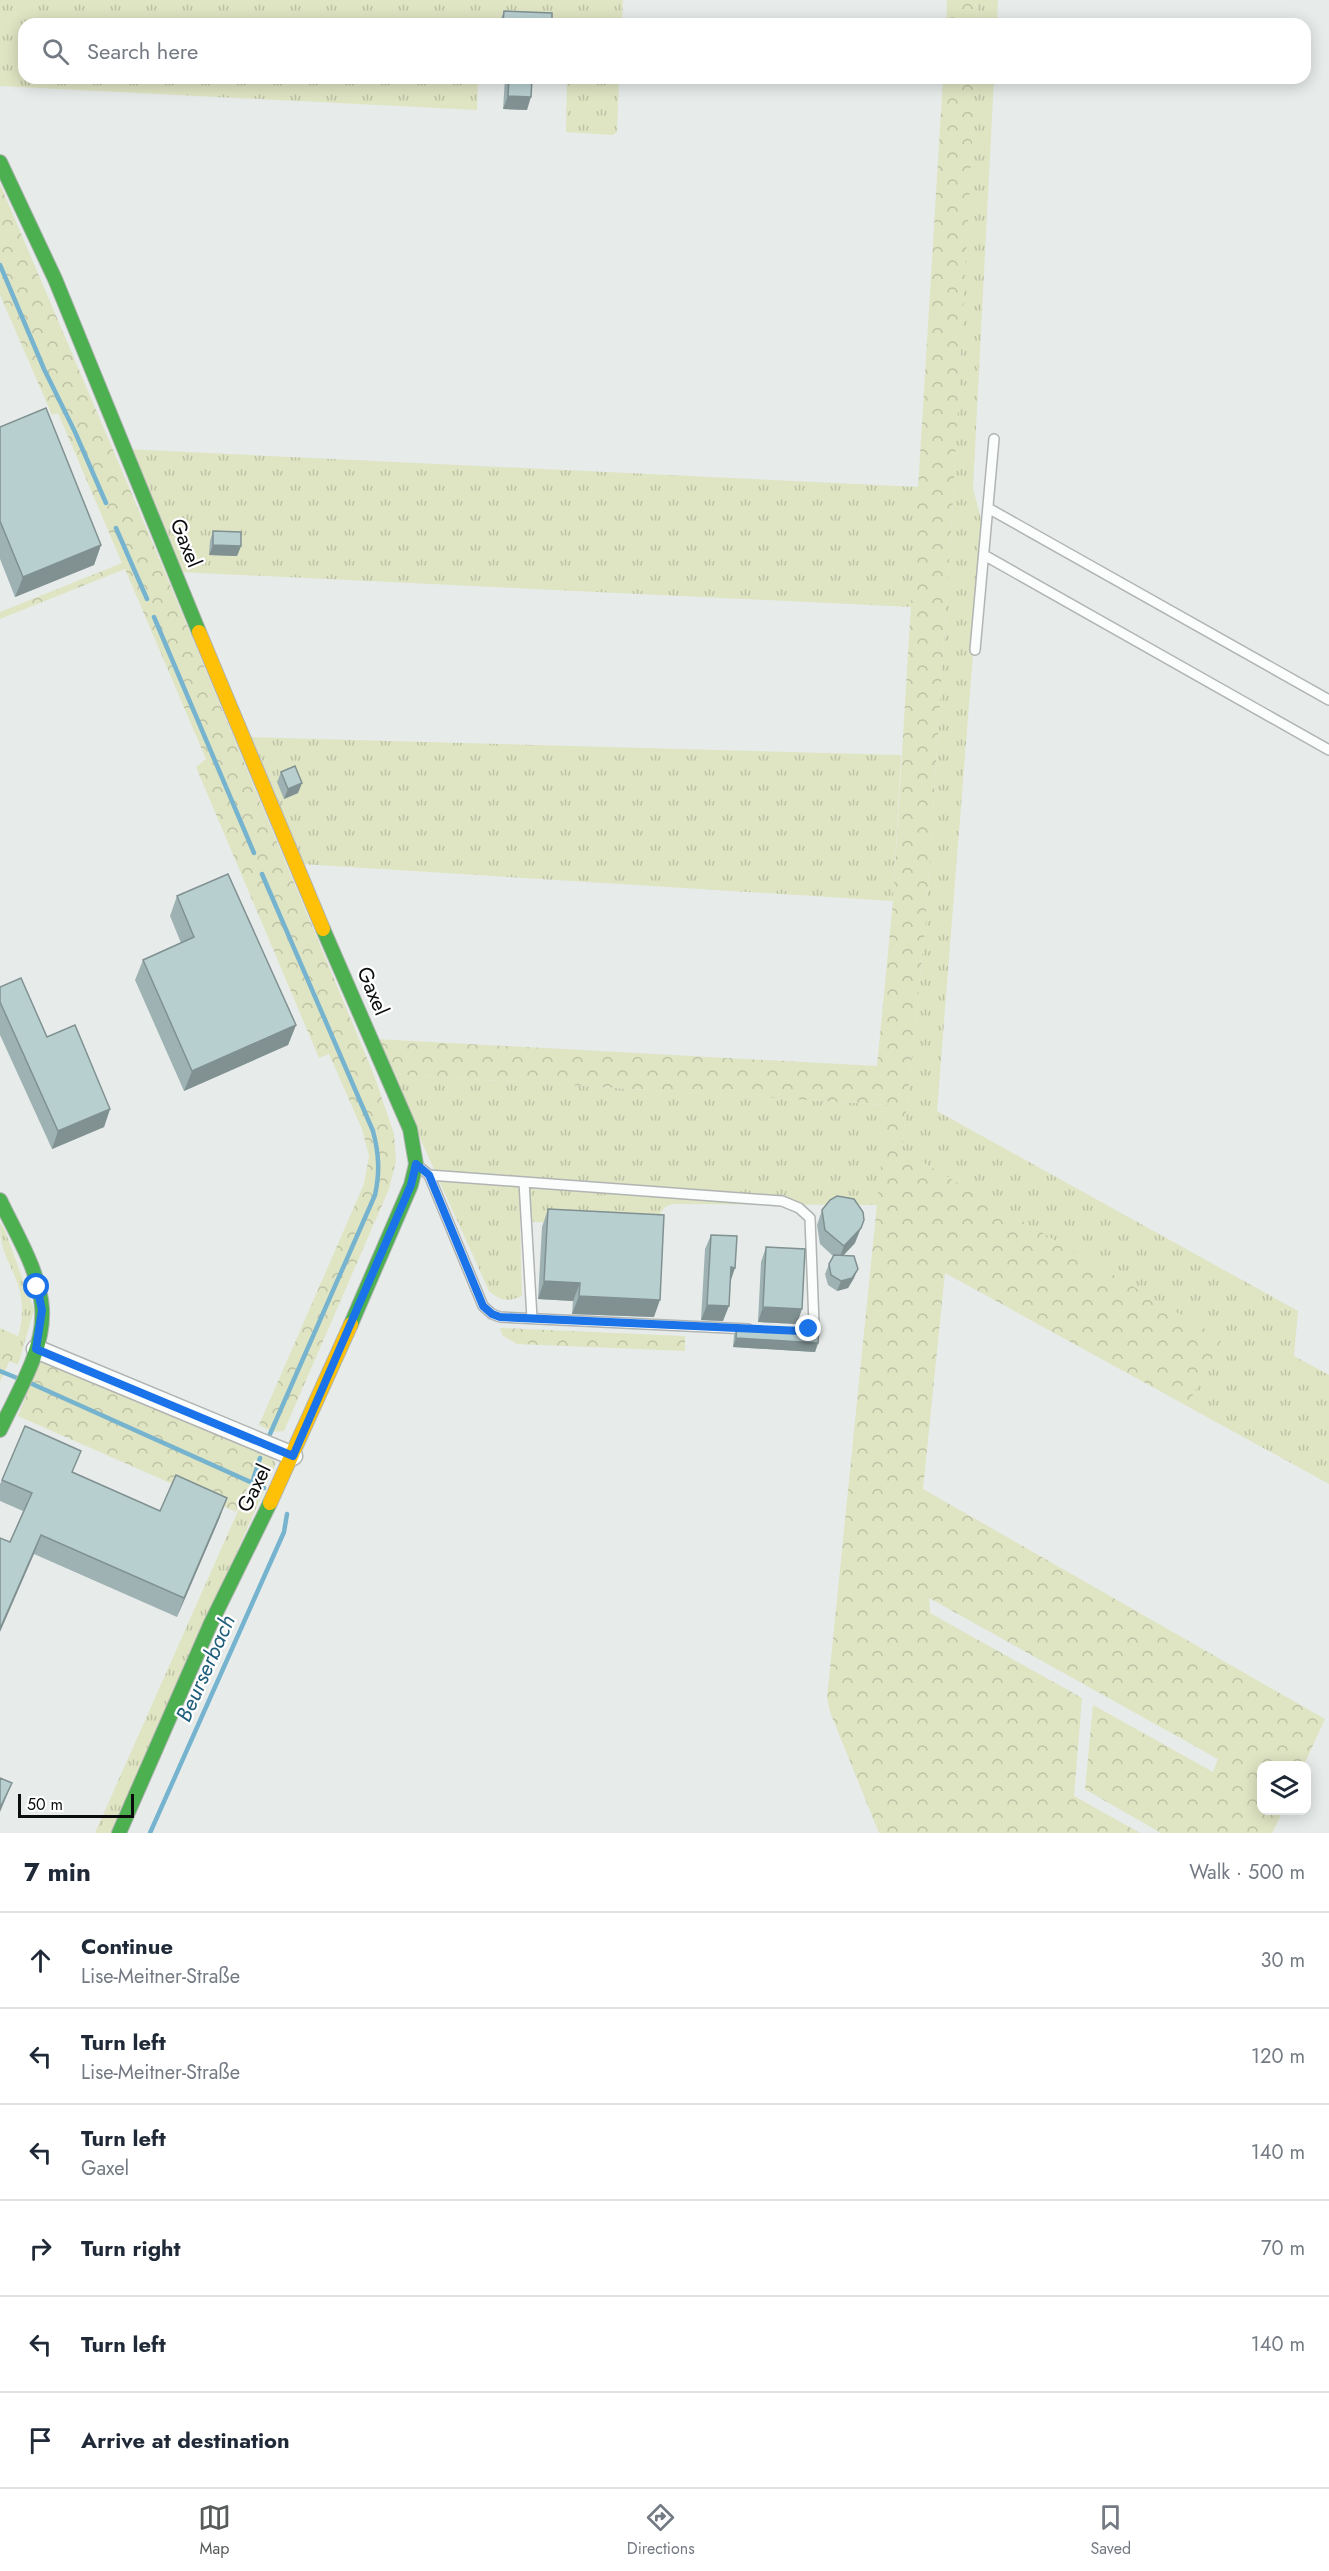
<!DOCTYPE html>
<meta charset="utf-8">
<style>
:root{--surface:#fff;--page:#f6f6f7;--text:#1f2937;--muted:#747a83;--line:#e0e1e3;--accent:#575b5a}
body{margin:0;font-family:Jost,sans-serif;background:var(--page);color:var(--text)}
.controls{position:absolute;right:18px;bottom:18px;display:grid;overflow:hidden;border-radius:12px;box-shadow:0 3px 15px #0003}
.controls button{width:54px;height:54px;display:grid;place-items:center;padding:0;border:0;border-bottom:2px solid var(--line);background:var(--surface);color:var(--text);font:30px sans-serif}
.scale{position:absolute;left:18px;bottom:15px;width:116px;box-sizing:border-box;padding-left:6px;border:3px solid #0a0d0c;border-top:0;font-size:16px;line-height:21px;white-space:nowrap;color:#0a0d0c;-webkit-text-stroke:4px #fff;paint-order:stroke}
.stop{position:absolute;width:18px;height:18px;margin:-14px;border:4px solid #1a73e8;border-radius:50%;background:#fff}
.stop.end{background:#1a73e8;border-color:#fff;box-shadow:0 2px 6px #0008}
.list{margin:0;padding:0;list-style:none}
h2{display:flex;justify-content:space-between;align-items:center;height:78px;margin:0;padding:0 24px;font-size:26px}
h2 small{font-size:20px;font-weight:400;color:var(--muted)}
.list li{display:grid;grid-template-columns:39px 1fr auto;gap:18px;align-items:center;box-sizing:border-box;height:96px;padding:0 24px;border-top:2px solid var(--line)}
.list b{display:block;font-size:22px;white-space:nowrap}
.list p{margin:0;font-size:20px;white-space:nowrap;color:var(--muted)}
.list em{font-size:20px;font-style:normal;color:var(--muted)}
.icon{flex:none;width:33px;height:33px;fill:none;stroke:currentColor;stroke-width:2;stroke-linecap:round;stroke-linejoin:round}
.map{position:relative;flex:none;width:1329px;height:1833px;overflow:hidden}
.search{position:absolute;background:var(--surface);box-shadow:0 3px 15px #0003;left:18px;right:18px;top:18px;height:66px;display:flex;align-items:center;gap:15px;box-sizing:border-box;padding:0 21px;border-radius:18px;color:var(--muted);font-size:22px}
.sheet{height:654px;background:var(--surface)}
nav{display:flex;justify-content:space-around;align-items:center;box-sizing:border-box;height:84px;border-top:2px solid var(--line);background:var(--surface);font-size:16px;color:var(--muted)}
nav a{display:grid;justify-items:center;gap:3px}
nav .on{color:var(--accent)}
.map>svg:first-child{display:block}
.grass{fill:url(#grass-tufts)}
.forest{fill:url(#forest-crowns)}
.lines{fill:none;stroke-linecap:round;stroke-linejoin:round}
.stream{stroke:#76b3ce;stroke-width:4.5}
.lane-casing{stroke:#b0b4b2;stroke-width:12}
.street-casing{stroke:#b0b4b2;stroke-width:21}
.fast-casing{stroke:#b0b4b2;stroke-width:16}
.slow-casing{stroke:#b0b4b2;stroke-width:16}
.lane{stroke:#fbfcfc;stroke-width:9}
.street{stroke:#fbfcfc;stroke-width:18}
.fast{stroke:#4caf50;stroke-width:14}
.slow{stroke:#ffc107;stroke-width:14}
.wall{fill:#9eb2b3}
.shaded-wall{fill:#819192}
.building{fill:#b8cfd0;stroke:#819192;stroke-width:1.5}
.route{stroke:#1a73e8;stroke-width:8}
.labels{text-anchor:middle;stroke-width:4.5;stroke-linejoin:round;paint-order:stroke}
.street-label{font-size:21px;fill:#0a0d0c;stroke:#fff}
.water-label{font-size:22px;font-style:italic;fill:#1f5e7b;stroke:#fff}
</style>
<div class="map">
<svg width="1329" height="1833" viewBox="0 0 1329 1833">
<defs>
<pattern id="grass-tufts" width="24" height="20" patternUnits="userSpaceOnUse" patternTransform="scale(1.5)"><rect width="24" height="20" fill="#dfe4c3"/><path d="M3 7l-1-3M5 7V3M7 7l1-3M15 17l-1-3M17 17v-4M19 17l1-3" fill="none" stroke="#bec2a6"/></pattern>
<pattern id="forest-crowns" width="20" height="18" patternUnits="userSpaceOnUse" patternTransform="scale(1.5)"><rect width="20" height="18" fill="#dfe4c3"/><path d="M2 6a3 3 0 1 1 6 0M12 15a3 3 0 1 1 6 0" fill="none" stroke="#bec2a6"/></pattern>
</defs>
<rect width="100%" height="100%" fill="#e7ecea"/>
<path class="grass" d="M 0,0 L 623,0 L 622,24 L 24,24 L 24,78 L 478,78 L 477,110 L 0,86 Z
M 977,0 L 998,0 L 997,24 L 976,24 Z
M 567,78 L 619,78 L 617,132 L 613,135 L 566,132 Z
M 975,78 L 994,78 L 973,488 L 983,527 L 937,1111 L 1298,1311 L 1294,1356 L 1329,1375 L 1329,1484 L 1187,1406 L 1221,1339 L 902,1150 L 926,918 L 952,517 Z
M 126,449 L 919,487 L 912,607 L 179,572 Z
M 249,737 L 901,755 L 893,901 L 301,864 Z
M 391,1074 L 887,1105 L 878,1205 L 673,1204 C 659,1207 659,1217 657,1229 L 520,1221 L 522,1296 C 508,1302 500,1301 489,1291 Z
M 0,1223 L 4,1228 L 34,1310 L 18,1365 L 9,1361 C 21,1334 27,1310 17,1282 C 8,1258 0,1251 0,1223 Z
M 265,1450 L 276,1463 L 113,1833 L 95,1833 Z"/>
<path class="forest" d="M 947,0 L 977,0 L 976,24 L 946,24 Z
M 943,78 L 975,78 L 973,124 L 952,517 L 926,918 L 902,1150 L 1222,1339 L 1187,1406 L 945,1273 L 923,1489 L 1325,1719 L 1304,1765 L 1262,1766 L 1262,1810 L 1283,1811 L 1272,1833 L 1161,1833 L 1088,1791 L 1085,1789 L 1093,1705 L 1213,1772 L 1218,1759 L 929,1598 L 930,1613 L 1082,1698 L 1074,1796 L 1140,1833 L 879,1833 L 830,1712 L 827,1698 L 887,1105 L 391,1074 L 376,1039 L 877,1066 L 893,901 Z
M 0,184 L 159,558 L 374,1075 L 394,1134 L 396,1161 L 389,1189 L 284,1431 L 273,1432 L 259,1425 L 364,1184 L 369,1156 L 362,1129 L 329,1054 L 319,1058 L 196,767 L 206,759 L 125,569 L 0,619 L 0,612 L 122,563 L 58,413 L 52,415 L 0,295 Z
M 0,1328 L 20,1337 L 0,1382 Z
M 500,1328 L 685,1336 L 685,1351 L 517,1344 L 503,1336 Z
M 40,1361 L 265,1450 L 236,1512 L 18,1416 Z"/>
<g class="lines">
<path class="stream" d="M 0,265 L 44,369 L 75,432 L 106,503
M 116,528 L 147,599
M 154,617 L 254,853
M 262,874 L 373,1131 C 379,1154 380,1172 375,1195 L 270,1434
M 0,1371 L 17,1378
M 30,1383 L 264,1488
M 252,1483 L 260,1458
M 150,1833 L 284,1532 L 287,1514"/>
<defs>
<path id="lane" d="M 988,508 L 1329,700
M 984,555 L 1329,750
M 975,650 L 994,439
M 418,1166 L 429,1175 L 483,1306 L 492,1314 L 500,1317 L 748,1329
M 429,1175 L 524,1182 L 532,1318
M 524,1182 L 782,1201 L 799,1208 L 810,1218 L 814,1324 L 809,1329 L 800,1331"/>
<path id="street" d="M 36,1349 L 293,1456"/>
<path id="fast" d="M 0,162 L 55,279 L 199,632
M 323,929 L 410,1129 L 416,1164 L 411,1185 L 351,1324
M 0,1200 C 16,1234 39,1270 42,1308 C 45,1350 17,1393 0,1430
M 119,1833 L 211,1623 L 270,1503"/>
<path id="slow" d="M 199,632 L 323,929
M 270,1503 L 351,1324"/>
</defs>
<use href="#lane" class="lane-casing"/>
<use href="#street" class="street-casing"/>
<use href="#fast" class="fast-casing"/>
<use href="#slow" class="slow-casing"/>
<use href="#lane" class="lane"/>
<use href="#street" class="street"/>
<use href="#fast" class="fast"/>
<use href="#slow" class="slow"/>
</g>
<path class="wall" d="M 504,11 L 552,24 L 499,24 Z
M 505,78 L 532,78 L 527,110 L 503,109 Z
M 0,427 L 101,545 L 94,565 L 15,597 L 0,559 Z
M 213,531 L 241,546 L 237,556 L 209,555 L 210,541 Z
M 281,772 L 298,793 L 284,799 L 277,782 Z
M 177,896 L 296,1025 L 288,1045 L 184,1091 L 135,980 L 143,960 L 181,943 L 170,916 Z
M 0,987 L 47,1037 L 110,1109 L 104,1127 L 52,1149 L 0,1035 Z
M 548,1209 L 654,1317 L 572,1314 L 573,1301 L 538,1299 L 542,1227 Z
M 822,1210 L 855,1243 L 843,1256 L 854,1278 L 848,1288 L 837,1291 L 828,1285 L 825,1274 L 829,1264 L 833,1256 L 820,1244 L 817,1225 Z
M 711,1235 L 730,1282 L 723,1321 L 701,1320 L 705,1249 Z
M 766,1247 L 797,1324 L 758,1322 L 761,1262 Z
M 737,1326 L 818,1343 L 815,1352 L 733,1347 L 734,1335 Z
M 73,1472 L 160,1511 L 220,1517 L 177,1617 L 34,1554 L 10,1542 L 23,1511 L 0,1501 L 0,1484 L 2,1480 Z"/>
<path class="shaded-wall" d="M 508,96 L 531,97 L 527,110 L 503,109 Z
M 101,545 L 94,565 L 15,597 L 23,577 Z
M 213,545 L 241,546 L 237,556 L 209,555 Z
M 302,783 L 298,793 L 284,799 L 288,789 Z
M 296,1025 L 288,1045 L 184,1091 L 192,1071 Z
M 110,1109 L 104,1127 L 52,1149 L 58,1131 Z
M 861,1228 L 855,1243 L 838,1261 L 844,1246 Z
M 731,1267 L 735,1268 L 730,1283 Z
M 858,1269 L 854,1278 L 848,1288 L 837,1291 L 841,1281 Z
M 544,1281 L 580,1283 L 573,1301 L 538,1299 Z
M 579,1296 L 660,1300 L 654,1317 L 572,1314 Z
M 707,1305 L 729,1306 L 723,1321 L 701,1320 Z
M 763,1307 L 802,1309 L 797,1324 L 758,1322 Z
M 736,1338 L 818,1343 L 815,1352 L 733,1347 Z
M 227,1498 L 220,1517 L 177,1617 L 184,1598 Z
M 41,1535 L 34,1554 L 0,1632 L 0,1629 Z
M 12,1783 L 5,1800 L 0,1812 L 0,1808 Z"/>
<path class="building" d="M 504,11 L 552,13 L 552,24 L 512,24 L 512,23 L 503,22 Z
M 509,78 L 532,78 L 531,97 L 508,96 Z
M 46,408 L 101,545 L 23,577 L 0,521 L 0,427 Z
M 213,531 L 241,532 L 241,546 L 213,545 Z
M 295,766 L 302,783 L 288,789 L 281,772 Z
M 228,874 L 296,1025 L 192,1071 L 143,960 L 194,937 L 177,896 Z
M 21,978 L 47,1037 L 75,1025 L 110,1109 L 58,1131 L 0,1002 L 0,987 Z
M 837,1196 L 854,1199 L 863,1212 L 864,1220 L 861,1228 L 844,1246 L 825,1230 L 822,1210 L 830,1200 Z
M 548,1209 L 664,1215 L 660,1300 L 579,1296 L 580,1283 L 544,1281 Z
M 711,1235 L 737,1236 L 735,1268 L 731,1267 L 729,1306 L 707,1305 Z
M 766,1247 L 805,1249 L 802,1309 L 763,1307 Z
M 834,1255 L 854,1256 L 858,1269 L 852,1278 L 841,1281 L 831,1275 L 829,1264 Z
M 737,1326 L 819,1329 L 818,1343 L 736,1338 Z
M 25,1426 L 81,1451 L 72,1472 L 160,1511 L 176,1475 L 227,1498 L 184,1598 L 41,1535 L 0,1629 L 0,1538 L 10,1542 L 32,1493 L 2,1480 Z
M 0,1778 L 12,1783 L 0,1808 Z"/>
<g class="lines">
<path class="route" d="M 37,1287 L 42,1310 L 36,1349 L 293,1456 L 411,1185 L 416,1164 L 429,1175 L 483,1306 L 492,1314 L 500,1317 L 802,1331 L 809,1329"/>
</g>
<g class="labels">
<g class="street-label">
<text transform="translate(186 543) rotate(68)" y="7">Gaxel</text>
<text transform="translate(373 991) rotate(67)" y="7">Gaxel</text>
<text transform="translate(254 1488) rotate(-64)" y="7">Gaxel</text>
</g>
<g class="water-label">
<text transform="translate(205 1668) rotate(-66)" y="8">Beurserbach</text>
</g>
</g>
</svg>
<div class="controls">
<button><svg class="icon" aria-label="layers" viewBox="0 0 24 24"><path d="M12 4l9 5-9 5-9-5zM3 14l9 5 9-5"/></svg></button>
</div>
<div class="scale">50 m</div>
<div class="stop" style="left:37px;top:1287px"></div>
<div class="stop end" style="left:809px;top:1329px"></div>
<div class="search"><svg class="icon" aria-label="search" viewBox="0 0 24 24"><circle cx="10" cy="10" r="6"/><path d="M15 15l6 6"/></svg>Search here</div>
</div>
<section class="sheet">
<h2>7 min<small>Walk · 500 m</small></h2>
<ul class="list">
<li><svg class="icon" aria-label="ahead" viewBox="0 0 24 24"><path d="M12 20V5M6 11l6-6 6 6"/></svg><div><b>Continue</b><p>Lise-Meitner-Straße</p></div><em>30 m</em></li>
<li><svg class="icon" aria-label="left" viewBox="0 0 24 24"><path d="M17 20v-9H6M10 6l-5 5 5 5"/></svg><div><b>Turn left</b><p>Lise-Meitner-Straße</p></div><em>120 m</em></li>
<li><svg class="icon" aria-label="left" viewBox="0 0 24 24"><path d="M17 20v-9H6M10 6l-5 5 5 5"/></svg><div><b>Turn left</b><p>Gaxel</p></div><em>140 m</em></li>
<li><svg class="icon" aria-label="right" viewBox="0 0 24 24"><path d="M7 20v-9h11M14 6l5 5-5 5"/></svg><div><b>Turn right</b></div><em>70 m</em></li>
<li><svg class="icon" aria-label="left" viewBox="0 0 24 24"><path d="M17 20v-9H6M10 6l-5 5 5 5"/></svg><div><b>Turn left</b></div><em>140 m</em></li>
<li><svg class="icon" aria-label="arrive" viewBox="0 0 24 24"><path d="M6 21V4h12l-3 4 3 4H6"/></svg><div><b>Arrive at destination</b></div></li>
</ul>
</section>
<nav>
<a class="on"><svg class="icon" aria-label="map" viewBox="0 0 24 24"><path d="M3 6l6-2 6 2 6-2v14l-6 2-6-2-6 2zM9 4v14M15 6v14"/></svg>Map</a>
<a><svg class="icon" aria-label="directions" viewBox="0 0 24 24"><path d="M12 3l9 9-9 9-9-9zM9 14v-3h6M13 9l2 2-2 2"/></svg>Directions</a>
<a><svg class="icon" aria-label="saved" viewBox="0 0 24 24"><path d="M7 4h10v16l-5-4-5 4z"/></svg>Saved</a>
</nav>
